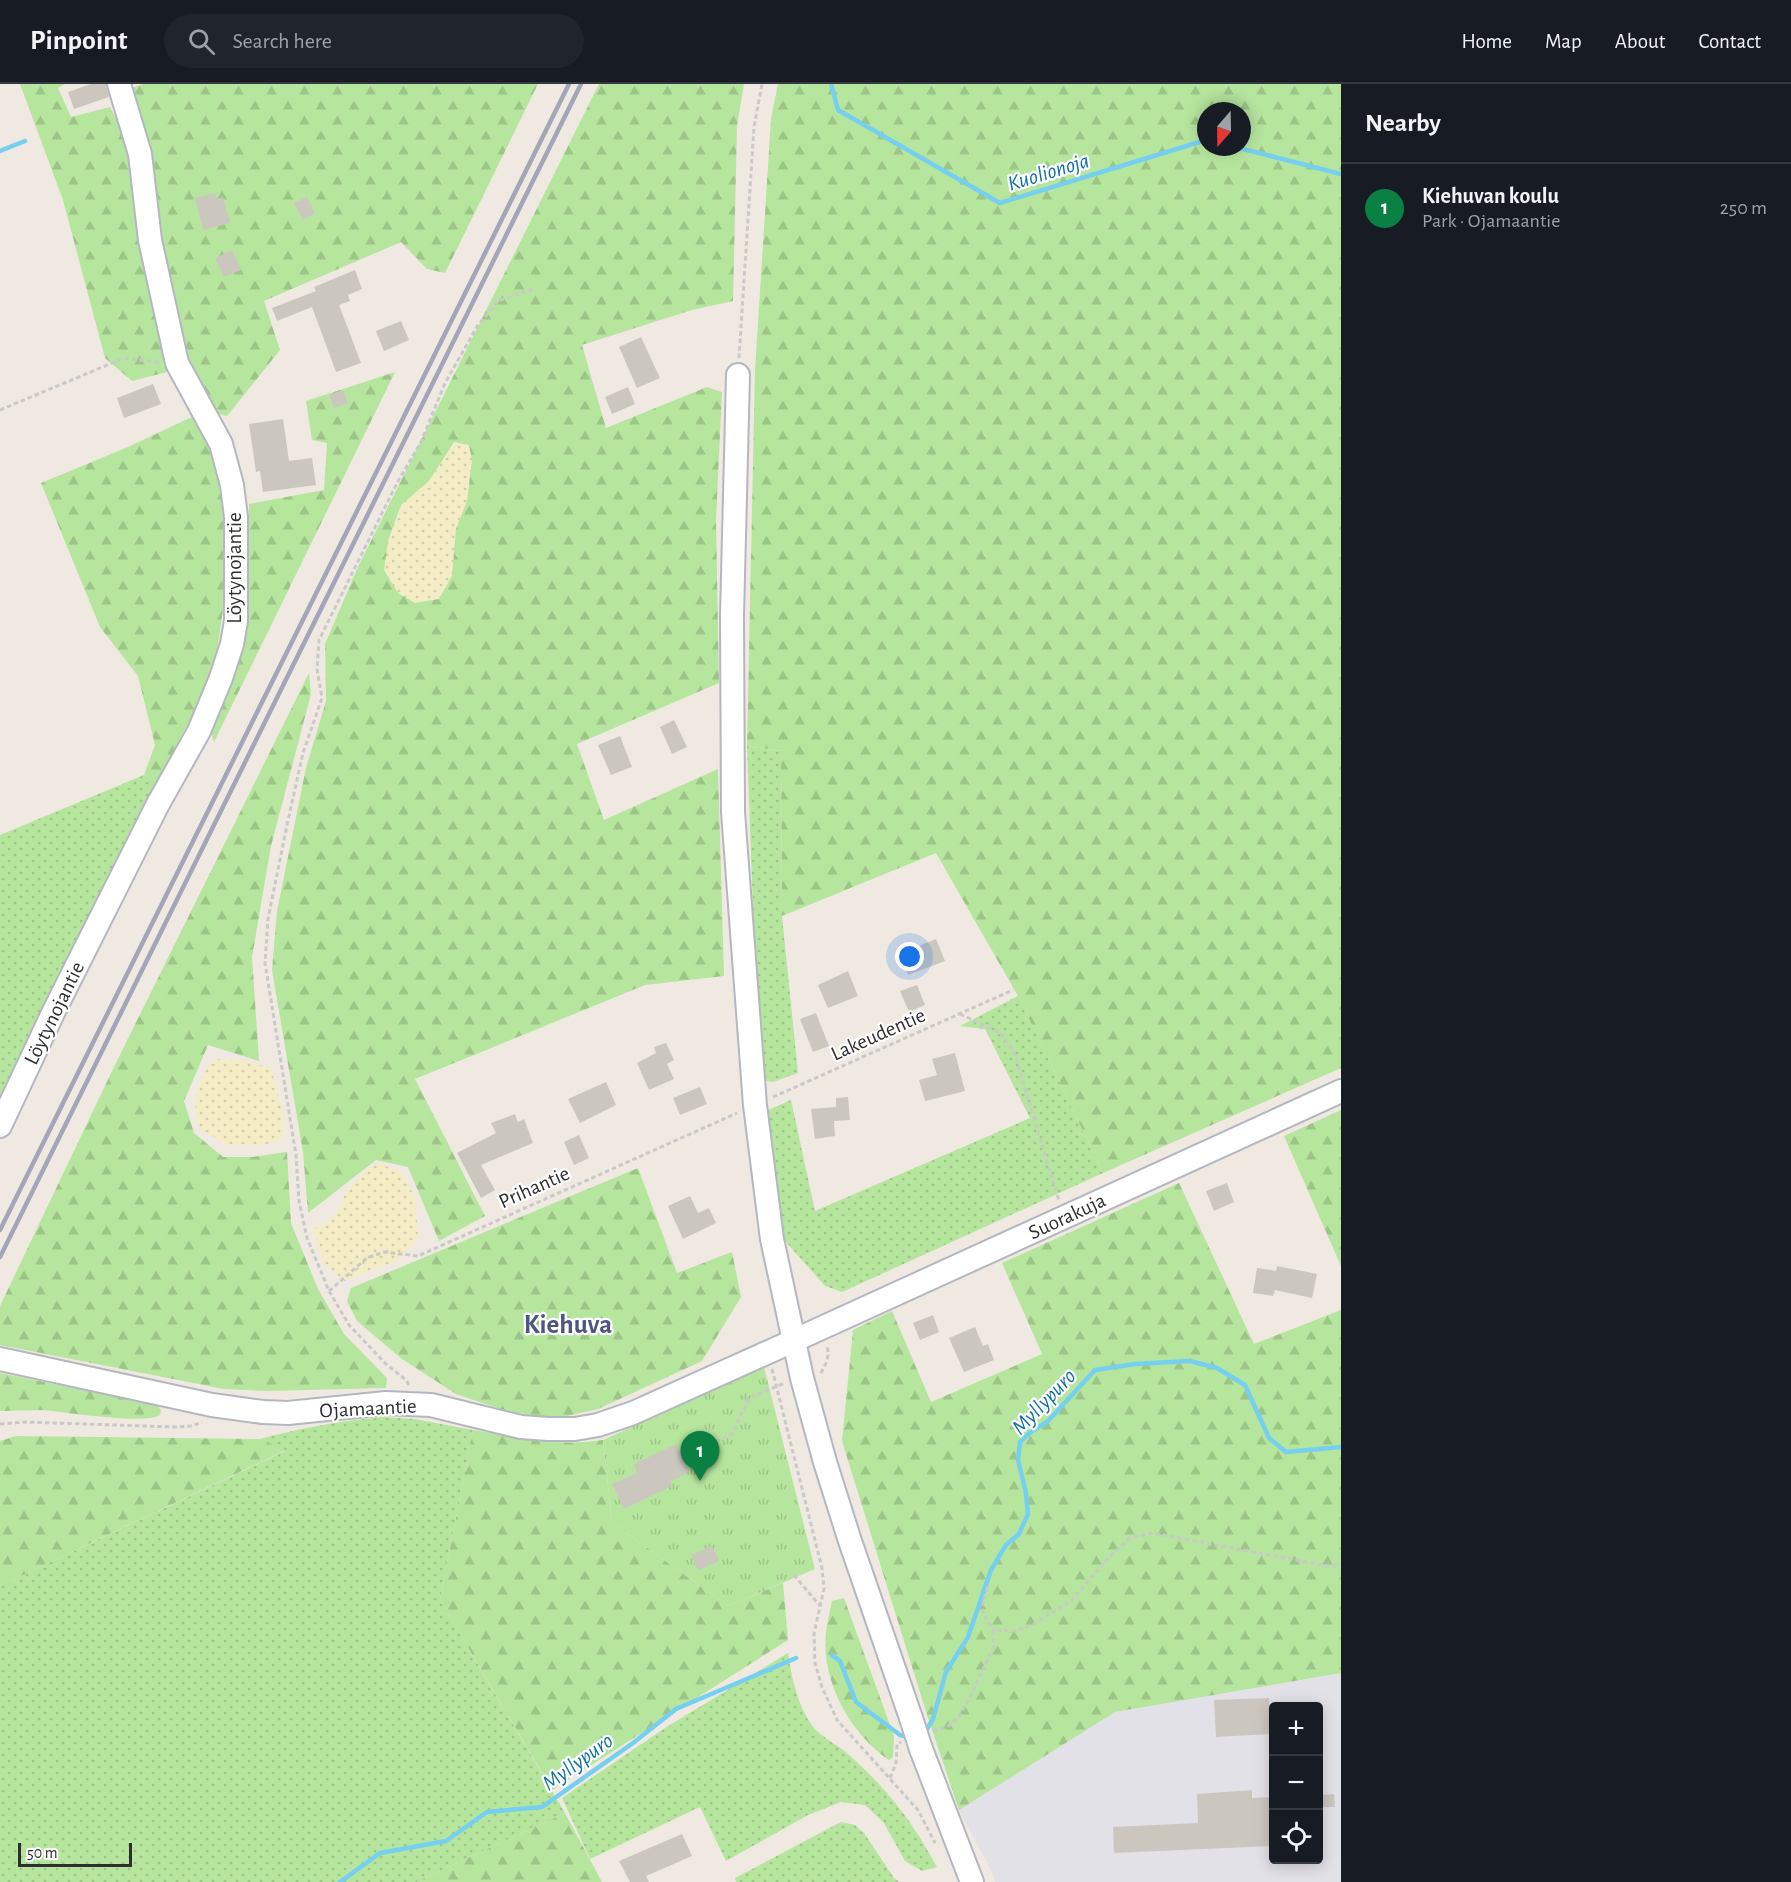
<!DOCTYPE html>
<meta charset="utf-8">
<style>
:root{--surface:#171b24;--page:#20242c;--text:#f1f3f6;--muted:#9ea1a6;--line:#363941;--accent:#0b8043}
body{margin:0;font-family:"Alegreya Sans",sans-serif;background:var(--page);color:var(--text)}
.controls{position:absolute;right:18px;bottom:18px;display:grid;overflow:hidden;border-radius:6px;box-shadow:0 3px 15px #0003}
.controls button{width:54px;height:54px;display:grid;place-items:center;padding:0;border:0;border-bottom:2px solid var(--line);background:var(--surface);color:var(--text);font:30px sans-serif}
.compass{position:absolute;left:1197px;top:18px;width:54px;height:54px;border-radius:50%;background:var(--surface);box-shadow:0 3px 15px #0003;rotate:200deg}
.scale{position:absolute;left:18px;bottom:15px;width:114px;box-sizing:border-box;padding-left:6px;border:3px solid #2e2e2e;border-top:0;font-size:16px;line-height:21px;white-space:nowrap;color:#2e2e2e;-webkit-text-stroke:4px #fff;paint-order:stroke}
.you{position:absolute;left:910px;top:873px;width:21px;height:21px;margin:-15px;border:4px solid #fff;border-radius:50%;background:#1a73e8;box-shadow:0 0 0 9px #1a73e833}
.badge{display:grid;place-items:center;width:39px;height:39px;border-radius:50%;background:var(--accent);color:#fff;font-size:20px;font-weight:700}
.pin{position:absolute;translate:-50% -50px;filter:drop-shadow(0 2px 3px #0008)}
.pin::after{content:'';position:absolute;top:32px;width:21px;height:18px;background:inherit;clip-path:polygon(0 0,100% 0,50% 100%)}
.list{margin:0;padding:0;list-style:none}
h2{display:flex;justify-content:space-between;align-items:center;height:78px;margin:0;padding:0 24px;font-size:26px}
h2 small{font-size:20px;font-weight:400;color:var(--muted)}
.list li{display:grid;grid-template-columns:39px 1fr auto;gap:18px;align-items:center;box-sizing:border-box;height:90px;padding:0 24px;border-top:2px solid var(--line)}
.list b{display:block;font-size:22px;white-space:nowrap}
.list p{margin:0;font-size:20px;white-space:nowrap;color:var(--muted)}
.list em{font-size:20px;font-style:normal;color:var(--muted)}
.icon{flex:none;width:33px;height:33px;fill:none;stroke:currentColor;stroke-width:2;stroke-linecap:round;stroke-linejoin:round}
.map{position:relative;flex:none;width:1341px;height:1798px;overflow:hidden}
header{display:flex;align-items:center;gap:36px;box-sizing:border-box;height:84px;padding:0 30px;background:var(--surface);border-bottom:2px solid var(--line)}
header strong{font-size:28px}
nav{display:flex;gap:33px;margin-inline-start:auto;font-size:21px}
.search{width:420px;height:54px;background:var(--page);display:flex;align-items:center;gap:15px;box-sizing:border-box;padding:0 21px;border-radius:33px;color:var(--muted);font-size:22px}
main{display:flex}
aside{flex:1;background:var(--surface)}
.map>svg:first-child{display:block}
.industrial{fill:#e3e1e8;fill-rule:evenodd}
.grass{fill:url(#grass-dots)}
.forest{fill:url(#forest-firs);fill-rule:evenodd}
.sand{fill:url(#sand-dots)}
.park{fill:url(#park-tufts)}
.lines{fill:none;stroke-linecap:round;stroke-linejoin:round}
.stream{stroke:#75cff0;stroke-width:4.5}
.building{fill:#cbc7bf}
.minor-casing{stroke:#b4b7c1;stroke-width:26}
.path{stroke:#c9c9c9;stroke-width:3;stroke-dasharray:4.5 3;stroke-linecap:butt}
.minor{stroke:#fff;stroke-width:22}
.rail{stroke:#a3a6b8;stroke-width:4.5}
.minor-bridge-casing{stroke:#b4b7c1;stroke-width:26;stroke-linecap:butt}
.minor-bridge{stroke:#fff;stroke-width:22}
.labels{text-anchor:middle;stroke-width:4.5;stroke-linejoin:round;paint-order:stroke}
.street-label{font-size:21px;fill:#2e2e2e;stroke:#fff}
.water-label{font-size:22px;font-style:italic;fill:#0d6fa3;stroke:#fff}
.district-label{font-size:27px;font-weight:bold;fill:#4d5680;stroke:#fff}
</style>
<header>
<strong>Pinpoint</strong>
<div class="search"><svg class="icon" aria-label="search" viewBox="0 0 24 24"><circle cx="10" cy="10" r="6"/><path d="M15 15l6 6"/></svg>Search here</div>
<nav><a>Home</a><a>Map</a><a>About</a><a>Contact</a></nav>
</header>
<main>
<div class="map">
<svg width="1341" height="1798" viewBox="0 0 1341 1798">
<defs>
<pattern id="grass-dots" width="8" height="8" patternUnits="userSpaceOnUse" patternTransform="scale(1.5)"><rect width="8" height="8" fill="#b6e59e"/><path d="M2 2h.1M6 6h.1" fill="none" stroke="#9dc588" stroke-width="1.8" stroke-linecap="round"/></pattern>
<pattern id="forest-firs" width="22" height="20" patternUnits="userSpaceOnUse" patternTransform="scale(1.5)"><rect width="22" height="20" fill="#b6e59e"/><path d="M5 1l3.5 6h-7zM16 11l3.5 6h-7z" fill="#9dc588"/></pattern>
<pattern id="sand-dots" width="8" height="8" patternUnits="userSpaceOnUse" patternTransform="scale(1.5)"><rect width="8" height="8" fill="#f3ecc5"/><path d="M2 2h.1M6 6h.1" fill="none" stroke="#d1cbaa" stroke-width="1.8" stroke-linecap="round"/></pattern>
<pattern id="park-tufts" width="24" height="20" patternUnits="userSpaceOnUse" patternTransform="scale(1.5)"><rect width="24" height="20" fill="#b6e59e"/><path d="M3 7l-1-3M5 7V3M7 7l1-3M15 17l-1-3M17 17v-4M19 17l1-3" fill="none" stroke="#9dc588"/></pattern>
</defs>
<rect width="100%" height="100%" fill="#efe9e1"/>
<path class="industrial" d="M 1341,1589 L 1341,1798 L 995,1798 L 992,1788 L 959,1726 L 1115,1628 ZM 1274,1622 L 1318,1622 L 1318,1776 L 1274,1776 Z"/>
<path class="grass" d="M 747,662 L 781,667 L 782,832 L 798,989 L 773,998 L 763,996 L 753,824 Z
M 144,691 L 157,698 L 0,1012 L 0,751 Z
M 1018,912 L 1103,1089 L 842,1208 L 825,1202 L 785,1157 L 768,1026 L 791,1016 L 815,1127 L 1030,1034 L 985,945 L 960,942 Z
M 382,1333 L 415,1335 L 473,1346 L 440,1516 L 565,1729 L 416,1798 L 0,1798 L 0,1502 L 285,1367 L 260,1355 C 301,1344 340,1337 382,1333 Z
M 788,1569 C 792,1595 797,1621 813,1643 C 822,1654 839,1661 849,1671 C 889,1707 912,1737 937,1783 L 922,1787 L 905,1777 L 884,1739 L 865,1721 L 841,1718 L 808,1731 L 726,1777 L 700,1723 L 590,1775 L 562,1714 L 665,1644 Z
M 841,1738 L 855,1741 L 864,1749 L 894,1794 L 899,1798 L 736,1798 L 735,1794 Z"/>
<path class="forest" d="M 20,0 L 65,0 L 58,4 L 71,33 L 110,23 L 132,66 L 171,287 L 132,297 L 105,274 L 63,116 Z
M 143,0 L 538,0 L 445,189 L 427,185 L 401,158 L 264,217 L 280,266 L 227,332 L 213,328 L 195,291 L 183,258 L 158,152 L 144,57 L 132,4 Z
M 599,0 L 744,0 L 737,42 L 733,217 L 692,226 L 582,261 L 606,344 L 707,303 L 722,308 L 716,436 L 719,599 L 577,660 L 604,736 L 718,685 L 724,892 L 645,901 L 415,995 L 485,1132 L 439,1157 L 408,1083 L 376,1076 L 308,1129 L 303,1068 L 272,886 L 277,827 L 306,684 L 326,617 L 325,560 L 357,485 Z
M 778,0 L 1341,0 L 1341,984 L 1103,1089 L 1018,912 L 936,769 L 782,832 L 781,667 L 747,662 L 755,286 L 771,35 ZM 1206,27 L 1242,27 L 1242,63 L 1206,63 Z
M 395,288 L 214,658 L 211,647 L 235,582 L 249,526 L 249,420 L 324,406 L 327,359 L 312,356 L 306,317 Z
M 194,332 L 218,381 L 228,421 L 224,519 L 216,574 L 195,626 L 157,698 L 144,691 L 155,661 L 138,592 L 100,543 L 41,399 L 128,363 Z
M 309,589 L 311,610 L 271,762 L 252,873 L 259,977 L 208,961 L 184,1017 L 194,1049 L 223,1073 L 252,1073 L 287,1068 L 291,1139 L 318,1205 L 344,1250 L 387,1294 L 386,1304 L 267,1307 L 224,1305 L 0,1261 L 0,1222 L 113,985 Z
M 1341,1026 L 1341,1182 L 1284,1052 Z
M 638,1084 L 677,1189 L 732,1168 L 741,1213 L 702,1277 L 598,1325 L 567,1332 L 537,1332 L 506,1327 L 456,1310 L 402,1275 L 357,1237 L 347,1217 L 351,1204 Z
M 1179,1099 L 1254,1260 L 1341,1226 L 1341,1589 L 1115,1628 L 959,1726 L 926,1628 L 842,1357 L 853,1246 L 892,1227 L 931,1318 L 1042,1270 L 1002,1179 Z
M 0,1289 L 157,1321 L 161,1326 L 160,1331 C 145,1341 65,1328 43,1326 C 29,1326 14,1327 0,1327 Z
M 473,1346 C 517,1353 559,1363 603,1356 L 612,1438 L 728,1522 L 783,1499 L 788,1556 L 552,1706 L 440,1516 Z
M 16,1352 L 260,1355 L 286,1366 L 0,1502 L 0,1357 Z
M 844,1514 L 894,1652 L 893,1673 L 889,1676 C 850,1649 821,1597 826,1549 C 827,1538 830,1528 832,1517 Z
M 565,1729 L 602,1798 L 416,1798 Z"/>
<path class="sand" d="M 454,358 L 469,361 L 472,376 L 467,417 L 456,445 L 452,492 L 439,515 L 415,519 L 398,509 L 384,486 L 388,457 L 401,421 L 429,397 Z
M 213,975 L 245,977 L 271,984 L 284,1032 L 283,1054 L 264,1061 L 226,1061 L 213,1052 L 200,1046 C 191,1016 196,1001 213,975 Z
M 379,1079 L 402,1089 L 415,1114 L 418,1153 L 397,1177 L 344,1197 L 325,1182 L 313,1145 L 334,1133 L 345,1110 L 363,1089 Z"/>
<path class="park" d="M 764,1283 L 815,1485 L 728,1522 L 612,1438 L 603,1356 Z"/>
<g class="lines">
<path class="stream" d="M 831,0 L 838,26 L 1000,119 L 1206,56
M 1235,63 L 1341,90
M 0,67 L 25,57
M 832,1571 L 840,1577 L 856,1618 L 900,1651 L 908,1653 L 911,1652
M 921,1647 L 927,1645 L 933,1635 L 946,1588 L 968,1553 L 991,1486 L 1006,1461 L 1019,1450 L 1028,1430 L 1026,1409 L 1018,1376 L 1020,1358 L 1032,1347 L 1047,1338 L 1095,1286 L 1135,1280 L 1190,1277 L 1217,1284 L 1245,1301 L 1269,1354 L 1286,1368 L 1341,1363
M 340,1798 L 380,1769 L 446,1757 L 487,1728 L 542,1723 L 633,1659 L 676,1625 L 796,1574"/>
</g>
<path class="building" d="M 91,0 L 106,0 L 109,13 L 74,25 L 68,8 Z
M 215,109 L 217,115 L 223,113 L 230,139 L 203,146 L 195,114 Z
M 307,113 L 315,129 L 303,136 L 294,119 Z
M 232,166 L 241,186 L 224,193 L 215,174 Z
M 355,186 L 362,205 L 348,211 L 350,217 L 339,221 L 361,279 L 336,288 L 312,223 L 277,237 L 272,224 L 316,207 L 314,203 Z
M 401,237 L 409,256 L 384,267 L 376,247 Z
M 641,253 L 660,294 L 637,304 L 619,263 Z
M 153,300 L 161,320 L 124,334 L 117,314 Z
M 628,303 L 635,320 L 612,330 L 605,313 Z
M 343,306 L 348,319 L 334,324 L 329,311 Z
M 283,335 L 289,377 L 312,374 L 316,401 L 263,408 L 260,387 L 256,388 L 249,340 Z
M 674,636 L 687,663 L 672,670 L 660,643 Z
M 620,652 L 632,683 L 611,691 L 598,661 Z
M 936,855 L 945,877 L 908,891 L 901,869 Z
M 848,887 L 858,912 L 828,924 L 818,901 Z
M 917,901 L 925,921 L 909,928 L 900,907 Z
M 816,929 L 829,962 L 813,968 L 800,935 Z
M 666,959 L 674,976 L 667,980 L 674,995 L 649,1006 L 637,979 L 656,969 L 654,963 Z
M 955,969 L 965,1007 L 925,1017 L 919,996 L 937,991 L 932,975 Z
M 606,998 L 616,1021 L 580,1039 L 568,1015 Z
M 700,1003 L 707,1020 L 680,1031 L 673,1014 Z
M 848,1013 L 850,1036 L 834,1037 L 835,1052 L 815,1055 L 811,1025 L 836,1023 L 836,1014 Z
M 515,1030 L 518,1038 L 524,1035 L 533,1059 L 481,1081 L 495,1106 L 481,1114 L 457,1069 L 496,1049 L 491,1039 Z
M 579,1051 L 589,1074 L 574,1081 L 564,1058 Z
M 1227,1099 L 1234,1118 L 1214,1127 L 1206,1107 Z
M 690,1112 L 698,1129 L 709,1124 L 716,1139 L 683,1155 L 668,1122 Z
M 1277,1182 L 1317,1190 L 1312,1214 L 1275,1206 L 1273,1212 L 1253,1209 L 1257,1184 L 1276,1187 Z
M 933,1231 L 939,1248 L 920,1256 L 913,1239 Z
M 975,1243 L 983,1262 L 988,1260 L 994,1276 L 964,1288 L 949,1254 Z
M 676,1360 L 689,1388 L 671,1397 L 672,1402 L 624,1425 L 612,1400 L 637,1389 L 634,1380 Z
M 712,1462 L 719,1477 L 698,1486 L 691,1471 Z
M 1269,1614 L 1271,1650 L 1216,1653 L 1214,1616 Z
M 1252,1706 L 1252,1714 L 1274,1713 L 1274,1762 L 1114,1769 L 1113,1743 L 1198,1739 L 1197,1710 Z
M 1334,1710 L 1335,1723 L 1318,1723 L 1318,1711 Z
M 682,1750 L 692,1772 L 646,1792 L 649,1798 L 630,1798 L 619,1777 Z"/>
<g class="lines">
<defs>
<path id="minor" d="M 738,291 L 732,532 L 733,728 L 755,1021 L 772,1155 L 802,1294 L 825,1378 L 850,1457 L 911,1634
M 0,1042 L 53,929 L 158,720 L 199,647 L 221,594 L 232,560 L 236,537 L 236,433 L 232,401 L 221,360 L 177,279 L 150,156 L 140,70 L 119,0
M 0,1275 L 212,1321 L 263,1328 L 288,1329 L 386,1319 L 431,1321 L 521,1343 L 548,1345 L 575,1345 L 598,1341 L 633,1329 L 793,1257 L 1341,1007
M 921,1665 L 972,1798"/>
</defs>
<use href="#minor" class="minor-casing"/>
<path class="path" d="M 739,274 L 754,43 L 762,0
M 0,326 L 124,274 L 159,278
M 960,930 L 1000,949 L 1013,965 L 1059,1117
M 773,1013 L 1013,906
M 329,1207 L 367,1174 L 384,1168 L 418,1172 L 737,1029
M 772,1285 L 822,1484 L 824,1505 L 814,1549 L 815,1579 L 822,1603 L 837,1636 L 918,1726 L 935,1759
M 821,1289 C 826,1280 830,1272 827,1262
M 409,1301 L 406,1296 L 386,1280 L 349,1241 L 329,1207 L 307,1154 L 299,1117 L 296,1071 L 265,879 L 268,835 L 287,741 L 303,669 L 322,614 L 317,585 L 319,556 L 397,399 L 421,358 L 445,299 L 478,241 L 498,217 L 533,205
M 0,1340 L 25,1338 L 176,1343 L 192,1342 L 202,1338
M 688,1369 L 732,1350 L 749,1314 L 785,1299
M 794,1491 L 820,1522
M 988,1503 C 980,1525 981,1528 994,1546
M 933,1647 L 947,1643 L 959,1633 L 973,1607 L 993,1564 L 994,1546 L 1014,1547 L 1034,1540 L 1071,1517 L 1111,1471 L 1130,1454 L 1153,1449 L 1328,1482 L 1341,1480
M 890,1694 L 896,1679 L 897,1660 L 901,1658"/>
<use href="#minor" class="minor"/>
<path class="rail" d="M 0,1146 L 569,0
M 0,1173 L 581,0"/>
<defs>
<path id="minor-bridge" d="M 911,1634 L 921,1665"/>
</defs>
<use href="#minor-bridge" class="minor-bridge-casing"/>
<use href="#minor-bridge" class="minor-bridge"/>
</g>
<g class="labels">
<g class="street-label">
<text transform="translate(234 484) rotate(-90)" y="7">Löytynojantie</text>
<text transform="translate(54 929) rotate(-64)" y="7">Löytynojantie</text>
<text transform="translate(878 950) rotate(-24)" y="7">Lakeudentie</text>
<text transform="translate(534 1103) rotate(-24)" y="7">Prihantie</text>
<text transform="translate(1067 1132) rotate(-25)" y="7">Suorakuja</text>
<text transform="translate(368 1324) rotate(-3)" y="7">Ojamaantie</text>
</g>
<g class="water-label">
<text transform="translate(1048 87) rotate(-17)" y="8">Kuolionoja</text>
<text transform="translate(1043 1317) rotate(-46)" y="8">Myllypuro</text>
<text transform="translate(577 1677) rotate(-36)" y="8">Myllypuro</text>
</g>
<g class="district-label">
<text x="568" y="1249">Kiehuva</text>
</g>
</g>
</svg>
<div class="controls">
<button>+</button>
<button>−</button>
<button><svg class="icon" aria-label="locate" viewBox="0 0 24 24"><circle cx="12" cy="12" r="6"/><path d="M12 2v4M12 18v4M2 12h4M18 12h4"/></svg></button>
</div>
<svg class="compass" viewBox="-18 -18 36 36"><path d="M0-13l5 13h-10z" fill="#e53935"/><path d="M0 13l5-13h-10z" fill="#9ea1a6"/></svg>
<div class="scale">50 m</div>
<div class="you"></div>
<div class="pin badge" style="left:700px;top:1397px">1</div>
</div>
<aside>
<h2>Nearby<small></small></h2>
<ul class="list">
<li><span class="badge">1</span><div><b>Kiehuvan koulu</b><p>Park · Ojamaantie</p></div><em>250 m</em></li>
</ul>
</aside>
</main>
